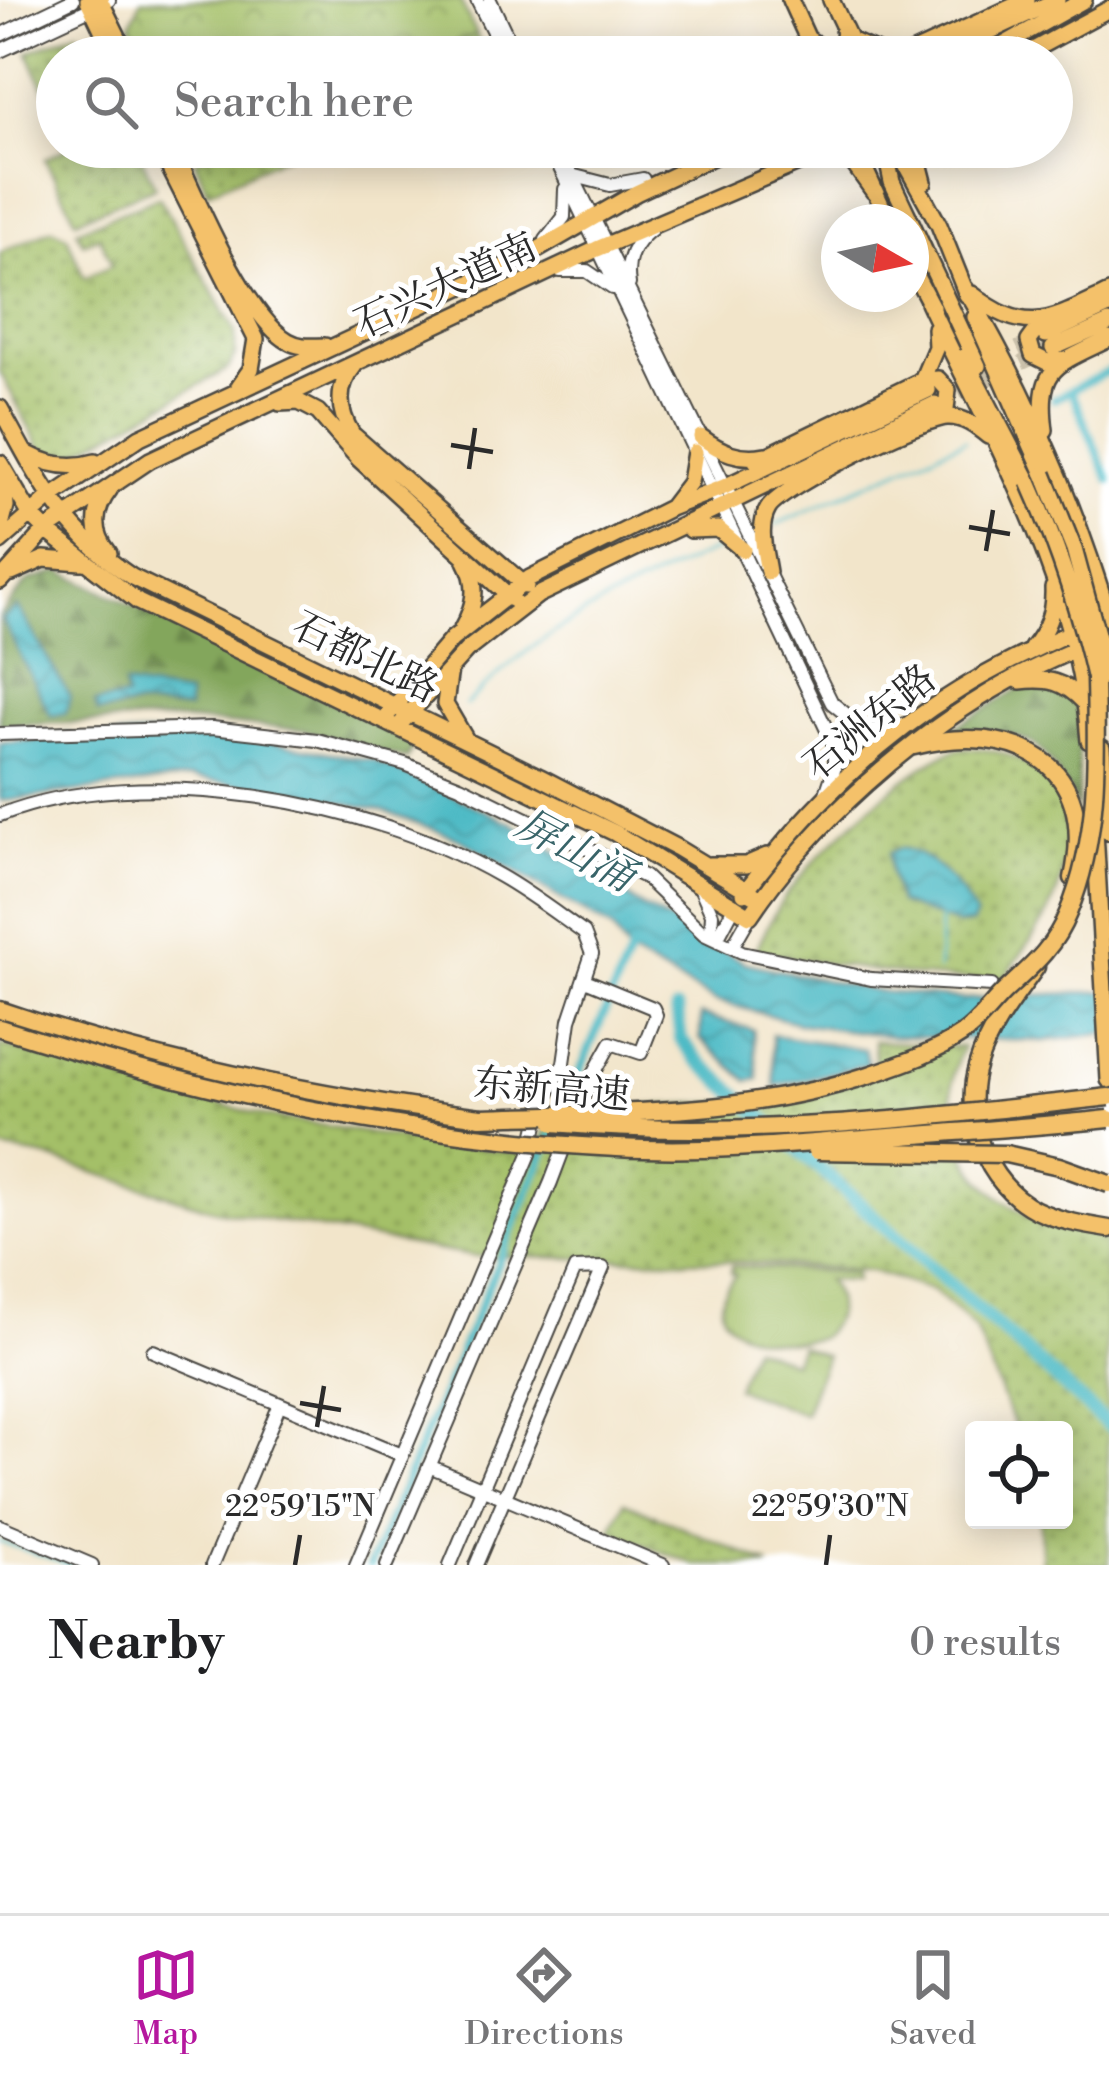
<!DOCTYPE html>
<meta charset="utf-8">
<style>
:root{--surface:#fff;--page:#f6f6f6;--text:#202124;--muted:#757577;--line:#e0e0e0;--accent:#b5179e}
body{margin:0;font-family:"Libre Bodoni","Noto Serif SC",serif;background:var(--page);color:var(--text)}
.controls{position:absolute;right:36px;bottom:36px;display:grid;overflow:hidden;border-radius:12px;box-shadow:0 6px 30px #0003}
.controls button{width:108px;height:108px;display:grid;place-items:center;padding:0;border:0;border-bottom:3px solid var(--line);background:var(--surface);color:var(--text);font:60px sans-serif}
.compass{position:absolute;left:821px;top:204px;width:108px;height:108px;border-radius:50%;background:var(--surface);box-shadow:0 6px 30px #0003;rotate:99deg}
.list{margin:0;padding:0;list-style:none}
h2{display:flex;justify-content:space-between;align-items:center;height:156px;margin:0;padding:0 48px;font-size:51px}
h2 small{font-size:39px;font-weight:400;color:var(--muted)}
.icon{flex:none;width:66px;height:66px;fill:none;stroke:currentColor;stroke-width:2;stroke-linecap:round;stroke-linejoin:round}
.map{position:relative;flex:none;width:1109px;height:1565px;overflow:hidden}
.search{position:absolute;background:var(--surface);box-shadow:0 6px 30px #0003;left:36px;right:36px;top:36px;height:132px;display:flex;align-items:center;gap:30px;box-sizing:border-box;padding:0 42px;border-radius:66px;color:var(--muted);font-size:45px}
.sheet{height:348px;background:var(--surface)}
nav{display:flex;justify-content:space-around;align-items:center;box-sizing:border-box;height:168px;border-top:3px solid var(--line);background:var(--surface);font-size:33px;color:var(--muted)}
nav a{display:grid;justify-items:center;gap:6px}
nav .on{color:var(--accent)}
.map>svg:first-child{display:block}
.grass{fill:url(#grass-dots);stroke:#687649;stroke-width:3}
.forest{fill:url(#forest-firs);stroke:#576844;stroke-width:3}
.park{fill:url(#park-crowns);stroke:#687649;stroke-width:3}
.pitch{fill:#a4c067;stroke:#687649;stroke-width:3}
.water{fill:url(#water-waves);stroke:#3c7278;stroke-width:3}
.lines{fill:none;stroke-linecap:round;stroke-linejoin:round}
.stream{stroke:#4cbac5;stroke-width:3}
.canal{stroke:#4cbac5;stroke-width:8}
.river{stroke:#4cbac5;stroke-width:14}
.major-tunnel{stroke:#cac0aa;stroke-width:15;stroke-dasharray:15 8;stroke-linecap:butt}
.minor-casing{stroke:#494743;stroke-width:16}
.major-casing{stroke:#494743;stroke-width:20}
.highway-casing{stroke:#494743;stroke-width:21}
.minor{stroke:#fff;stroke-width:12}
.major{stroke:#f4c16a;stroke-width:15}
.highway{stroke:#f4c16a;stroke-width:16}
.major-bridge-casing{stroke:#494743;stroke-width:20;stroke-linecap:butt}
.highway-bridge-casing{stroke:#494743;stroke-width:21;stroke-linecap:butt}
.major-bridge{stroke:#f4c16a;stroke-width:15}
.highway-bridge{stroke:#f4c16a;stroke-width:16}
.ticks{fill:none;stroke:#2b2b2b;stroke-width:4.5}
.labels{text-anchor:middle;stroke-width:10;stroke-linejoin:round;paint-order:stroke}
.street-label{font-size:39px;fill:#2b2b2b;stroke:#fff}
.water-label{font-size:42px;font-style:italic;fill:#386469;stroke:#fff}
.ticks-label{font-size:30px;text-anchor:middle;fill:#2b2b2b;stroke:#fff;stroke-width:10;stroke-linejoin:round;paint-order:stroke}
</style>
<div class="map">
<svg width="1109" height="1565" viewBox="0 0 1109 1565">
<defs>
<pattern id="grass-dots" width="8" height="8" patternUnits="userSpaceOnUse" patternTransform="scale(3)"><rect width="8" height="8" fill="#a4c067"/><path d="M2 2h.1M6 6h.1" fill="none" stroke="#869c55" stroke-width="1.8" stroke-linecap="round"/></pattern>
<pattern id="forest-firs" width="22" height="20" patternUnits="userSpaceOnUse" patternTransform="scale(3)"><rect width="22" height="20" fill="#83a65c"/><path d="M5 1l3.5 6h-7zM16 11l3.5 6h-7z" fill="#6b874c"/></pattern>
<pattern id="park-crowns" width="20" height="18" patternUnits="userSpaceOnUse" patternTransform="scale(3)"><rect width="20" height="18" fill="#a4c067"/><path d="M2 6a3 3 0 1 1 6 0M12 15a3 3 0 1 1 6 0" fill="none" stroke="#869c55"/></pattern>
<pattern id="water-waves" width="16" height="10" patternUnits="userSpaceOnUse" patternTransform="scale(3)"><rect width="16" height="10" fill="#4cbac5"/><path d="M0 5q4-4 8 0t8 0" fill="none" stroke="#3f97a0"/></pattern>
</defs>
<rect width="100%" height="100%" fill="#fff"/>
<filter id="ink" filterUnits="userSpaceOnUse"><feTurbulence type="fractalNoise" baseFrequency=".00833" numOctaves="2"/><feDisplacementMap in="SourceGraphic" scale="24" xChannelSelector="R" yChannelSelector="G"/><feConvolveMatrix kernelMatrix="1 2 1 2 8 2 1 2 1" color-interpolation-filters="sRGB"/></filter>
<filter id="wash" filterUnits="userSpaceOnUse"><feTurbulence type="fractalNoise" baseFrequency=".004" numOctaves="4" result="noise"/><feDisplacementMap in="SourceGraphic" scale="48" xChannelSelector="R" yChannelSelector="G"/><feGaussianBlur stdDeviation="2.7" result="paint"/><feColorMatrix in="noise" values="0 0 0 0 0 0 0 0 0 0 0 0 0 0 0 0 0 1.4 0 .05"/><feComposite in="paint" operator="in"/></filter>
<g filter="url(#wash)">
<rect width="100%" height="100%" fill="#f2e5ca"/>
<path class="grass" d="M 77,32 L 89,40 L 96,57 L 57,57 L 57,117 L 28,52 Z
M 476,34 L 487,57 L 424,57 Z
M 70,147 L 137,147 L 155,187 L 76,220 L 45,159 Z
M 227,147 L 304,147 L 208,192 L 195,161 Z
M 159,197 L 235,331 L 235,355 L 228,369 L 72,455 L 54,455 L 41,449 L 0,372 L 0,253 L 52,229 L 67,236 L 84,278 L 112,265 L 100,236 L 83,243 L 77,230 Z
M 964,748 C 1062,750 1088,826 1050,909 C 1038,933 1018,957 1003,980 C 919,981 838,965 755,951 C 765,932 774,911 787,894 C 817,853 916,756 964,748 Z
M 874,1041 L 963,1047 C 952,1068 950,1088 953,1111 C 961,1192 1031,1227 1105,1237 L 1109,1565 L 1042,1565 L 1040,1520 L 1064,1520 L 1064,1430 L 1016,1430 L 975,1329 L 965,1318 L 933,1291 L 872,1271 L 724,1261 L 472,1256 L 216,1210 L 42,1156 L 0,1149 L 0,1045 L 264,1116 L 429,1143 L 538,1155 L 552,1109 L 737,1102 L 875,1067 Z
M 624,1502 L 770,1565 L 695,1565 L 611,1531 Z"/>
<path class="forest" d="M 61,571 L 415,742 L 407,759 L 305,730 L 176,720 L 0,725 L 0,615 L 28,581 Z
M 1047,684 L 1067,692 L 1079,713 L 1078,808 C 1067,791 1056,765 1041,751 C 1019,729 977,729 949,730 L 1024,686 Z"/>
<path class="park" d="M 141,0 L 460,0 L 476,34 L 424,57 L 147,57 L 131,24 Z"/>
<path class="pitch" d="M 732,1266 L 855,1273 L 855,1281 L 826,1280 C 843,1300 840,1320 820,1338 C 781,1350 684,1333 736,1275 L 731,1273 Z
M 753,1346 L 793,1362 L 800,1346 L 826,1356 L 804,1414 L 736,1388 Z"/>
<path class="water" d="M 18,607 L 70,697 L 66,713 L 51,716 L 2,619 Z
M 124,685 L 188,695 L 188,710 L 137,706 L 98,713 L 95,703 L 126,698 Z
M 207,731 L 375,761 L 512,823 L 643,907 L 746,963 L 874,991 L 962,999 L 1109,991 L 1109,1033 L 1043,1041 L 890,1036 L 802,1024 L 716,1001 L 629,954 L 612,929 L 460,839 L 384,811 L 291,792 L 190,778 L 0,801 L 0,742 L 62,739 L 62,734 L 70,733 L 73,739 Z
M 900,848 C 931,852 961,889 976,916 L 972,924 L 958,925 L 899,903 L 890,872 L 889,853 Z
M 701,1015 L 753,1030 L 758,1079 L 748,1081 L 700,1039 Z
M 772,1035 L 864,1049 L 868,1064 L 775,1086 Z"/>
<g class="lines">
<path class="stream" d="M 775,525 L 965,440
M 466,705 C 543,625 627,589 727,545
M 938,970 L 940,919
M 0,1542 L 72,1565"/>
<path class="canal" d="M 1071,390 L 1109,480
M 1054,399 L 1109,371
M 563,1111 L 632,948
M 370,1565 L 557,1124"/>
<path class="river" d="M 677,1010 L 681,1039 L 697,1059 L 1109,1426"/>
</g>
</g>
<g filter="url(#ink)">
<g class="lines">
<path class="major-tunnel" d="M 934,387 L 1038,339
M 938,402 L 1047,351"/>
<defs>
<path id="minor" d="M 477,0 L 506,57
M 490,0 L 517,57
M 0,35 L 73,0
M 0,51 L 109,0
M 550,147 L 834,745 L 834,770 L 826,794
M 567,165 L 832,703 L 867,731 L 903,725
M 571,175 L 610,185 L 643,179
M 546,240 L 564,217 L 565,189
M 560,271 L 587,271 L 612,288
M 629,284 C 625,261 634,242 652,229
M 0,734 L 212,728 L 317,740 L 405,764 L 460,786 L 645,877 L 704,934 L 742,952 L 871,979 L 992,986
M 0,815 C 143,759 370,801 500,876 C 530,893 557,914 584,933 L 592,954 L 570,1020 L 564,1063 L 541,1108 L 530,1154 L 356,1565
M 700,887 L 712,914 L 711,931
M 719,935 L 735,905
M 735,942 L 750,916
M 153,1351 L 402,1455
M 429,1466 L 663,1565
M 0,1526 L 92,1565
M 212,1565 L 280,1404
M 387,1565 L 551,1182 L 588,1084 L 611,1043 L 641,1053 L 656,1015 L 653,1008 L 585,980
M 450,1565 L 575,1269 L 603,1268 L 476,1565"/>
<path id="major" d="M 88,0 L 115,57
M 100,0 L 128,57
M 790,0 L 811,46
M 831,0 L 858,57
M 808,39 L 834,55 L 844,47 L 843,25
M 852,41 L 888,57
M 903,57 L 1027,0
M 935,57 L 1057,0
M 982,57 L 1084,0
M 1020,57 L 1109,9
M 159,147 L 256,339 L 251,369 L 239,386
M 173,147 C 194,194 245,316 288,341 C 300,348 312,346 325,346
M 855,147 L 889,222
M 896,147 L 939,225 L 967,295
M 915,147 L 924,182
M 886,154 L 892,182 L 911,222
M 911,222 L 978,366
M 911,267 L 932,307
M 965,288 C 1026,392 1075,502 1109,618
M 972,294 C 1028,338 1051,320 1109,293
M 928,302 C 994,443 1078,582 1089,741
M 975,317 L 1044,474
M 1043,322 L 1029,341 L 1033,355 L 1047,362 L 1067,360
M 1046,335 L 1109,306
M 1053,348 L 1109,323
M 964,357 L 1029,482
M 354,366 C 336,387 338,411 352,434 L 526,586
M 919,381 L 938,379 L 948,390 L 946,410 L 932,419
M 280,403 L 299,402 L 318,412 L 359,459 L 513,600
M 0,408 C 39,479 62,530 132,577 L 540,777 L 677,848 L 761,899
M 1045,430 C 1037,366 1056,365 1109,339
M 701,437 C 721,452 740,460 765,455
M 26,453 C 48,465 72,469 95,462
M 756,461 L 922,380 L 936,347 L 935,328
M 0,463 L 30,514 L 46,530 L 138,602 L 615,833 L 750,916 C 813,822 911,736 1009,681 C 1041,663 1076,650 1109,634
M 671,507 L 690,482 L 695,452
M 0,529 L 6,506 L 3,475
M 690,530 L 718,529 L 743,550
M 0,542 L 50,498 L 140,437 L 525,257 L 636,193 L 734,147
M 109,553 C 92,532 93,511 110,489
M 768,572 C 765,552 757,528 768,509 C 781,487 920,419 947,417 C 963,416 977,427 988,436
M 12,573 L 44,559 L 81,562
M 0,581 L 46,530 L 150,460 L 597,249 L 824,152 L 848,156 L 874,192
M 462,629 C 475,606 479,585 466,561
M 1032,648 C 1047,630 1054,612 1053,588
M 450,669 L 445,704 L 466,740
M 1020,681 C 1049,678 1064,681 1084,702
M 389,713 L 452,639 L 530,578 L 670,508 L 724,487 L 928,390
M 403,721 L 467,650 L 538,595 L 935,404
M 1102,748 L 1109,832
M 1095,831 L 1109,1080
M 709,865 L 746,865 L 767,856
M 744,893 C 803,814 874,742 959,690 C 1007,660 1058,639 1109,614"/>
<path id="highway" d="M 914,746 C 1014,721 1099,762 1073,878
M 1036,967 C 1015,997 989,1028 978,1064 C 961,1117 985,1184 1036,1210 C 1059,1221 1084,1225 1109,1229
M 0,1010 C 155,1063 319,1096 481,1117"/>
</defs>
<use href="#minor" class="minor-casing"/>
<use href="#major" class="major-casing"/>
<use href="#highway" class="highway-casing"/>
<use href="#minor" class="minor"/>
<use href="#major" class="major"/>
<use href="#highway" class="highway"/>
<defs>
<path id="major-bridge" d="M 1044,474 L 1074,549 L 1109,678
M 1029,482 C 1058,547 1079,610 1095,680"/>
<path id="highway-bridge" d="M 0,1028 C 201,1092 406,1138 617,1148 C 708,1153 800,1144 890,1137 C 963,1131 1036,1127 1109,1119
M 481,1117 C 613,1112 742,1117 869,1075 C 901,1064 933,1054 961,1035 C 979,1023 990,1005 1006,990 C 1032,966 1054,948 1068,913 C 1099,839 1097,759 1095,680
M 554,1123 C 739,1140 925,1118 1109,1097
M 816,1151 L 1006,1154 L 1059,1166 L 1109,1184"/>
</defs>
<use href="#major-bridge" class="major-bridge-casing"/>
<use href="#highway-bridge" class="highway-bridge-casing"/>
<use href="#major-bridge" class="major-bridge"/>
<use href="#highway-bridge" class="highway-bridge"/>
</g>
</g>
<path class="ticks" d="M 451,445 L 493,452M 469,469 L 475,428M 969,527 L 1010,534M 986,551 L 993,510M 300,1403 L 341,1410M 317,1427 L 324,1386M 295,1565 L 300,1535M 826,1565 L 830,1535"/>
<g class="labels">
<g class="street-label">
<text transform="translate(445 284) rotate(-25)" y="14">石兴大道南</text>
<text transform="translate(366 656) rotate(26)" y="14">石都北路</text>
<text transform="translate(869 721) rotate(-39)" y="14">石洲东路</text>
<text transform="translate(552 1088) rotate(5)" y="14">东新高速</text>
</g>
<g class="water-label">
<text transform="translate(576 849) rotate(28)" y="15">屏山涌</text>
</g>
</g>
<g class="ticks-label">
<text x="300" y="1516">22°59'15"N</text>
<text x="830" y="1516">22°59'30"N</text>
</g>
</svg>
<div class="controls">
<button><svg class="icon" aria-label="locate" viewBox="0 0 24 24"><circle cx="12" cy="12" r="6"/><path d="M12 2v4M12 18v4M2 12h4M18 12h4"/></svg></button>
</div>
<svg class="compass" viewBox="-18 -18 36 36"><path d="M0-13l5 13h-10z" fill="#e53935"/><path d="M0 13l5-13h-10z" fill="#757577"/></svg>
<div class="search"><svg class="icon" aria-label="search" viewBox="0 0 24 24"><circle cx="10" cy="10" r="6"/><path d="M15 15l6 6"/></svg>Search here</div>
</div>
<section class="sheet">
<h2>Nearby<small>0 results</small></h2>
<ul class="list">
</ul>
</section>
<nav>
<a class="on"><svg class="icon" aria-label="map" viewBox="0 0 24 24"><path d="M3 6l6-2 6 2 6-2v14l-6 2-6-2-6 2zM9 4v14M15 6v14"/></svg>Map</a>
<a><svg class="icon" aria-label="directions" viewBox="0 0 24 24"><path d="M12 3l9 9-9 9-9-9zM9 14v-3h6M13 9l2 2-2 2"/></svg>Directions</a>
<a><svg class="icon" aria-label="saved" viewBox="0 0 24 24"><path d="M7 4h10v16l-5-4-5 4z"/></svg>Saved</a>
</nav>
